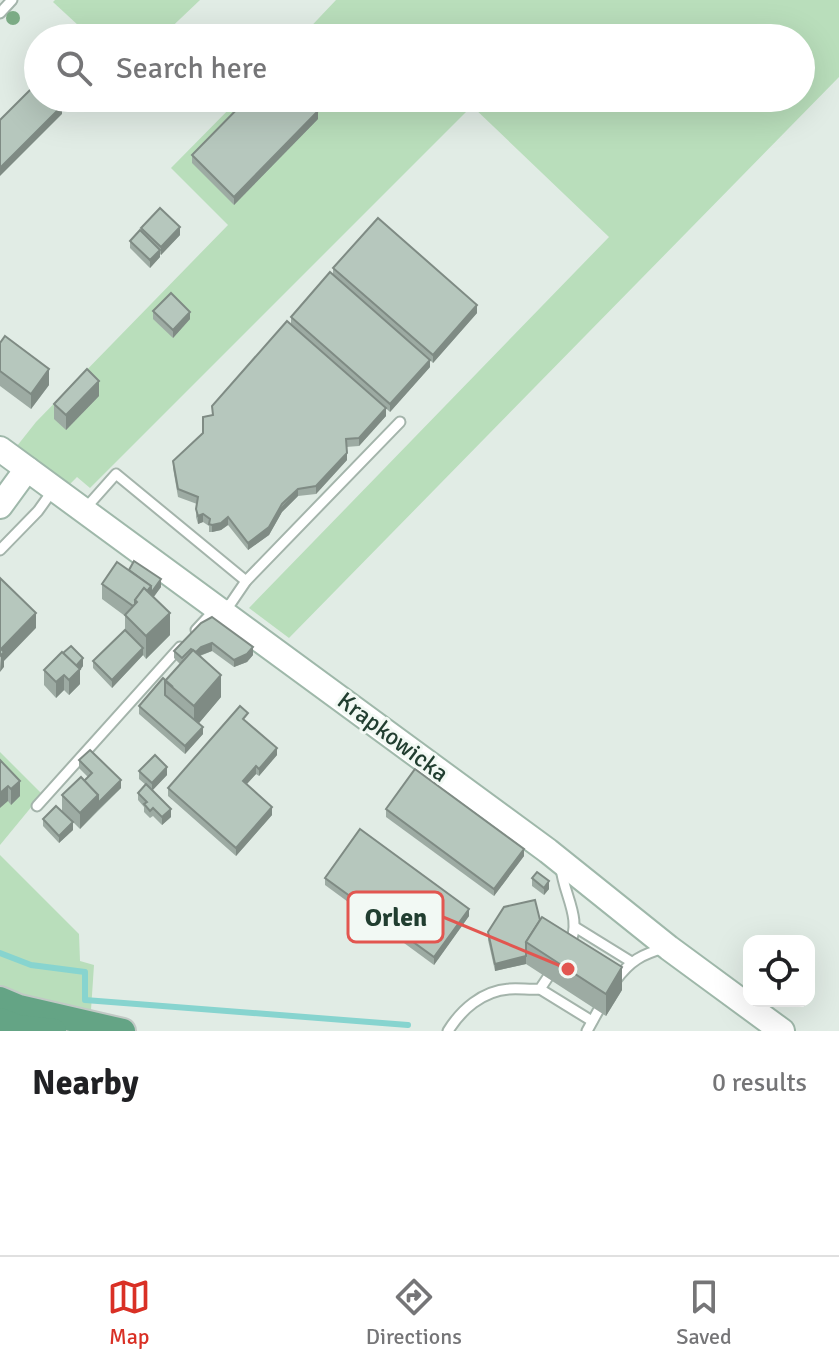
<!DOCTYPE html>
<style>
body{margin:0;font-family:Signika,sans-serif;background:#f2f2f2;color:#202124}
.controls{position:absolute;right:24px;bottom:24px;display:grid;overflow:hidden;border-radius:16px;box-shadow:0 8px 32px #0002}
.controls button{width:72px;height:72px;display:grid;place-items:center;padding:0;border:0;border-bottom:2px solid #e0e0e0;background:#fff;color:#202124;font:40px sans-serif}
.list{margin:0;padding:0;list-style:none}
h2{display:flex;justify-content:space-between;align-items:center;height:104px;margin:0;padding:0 32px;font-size:34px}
h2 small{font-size:26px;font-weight:400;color:#757577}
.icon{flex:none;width:44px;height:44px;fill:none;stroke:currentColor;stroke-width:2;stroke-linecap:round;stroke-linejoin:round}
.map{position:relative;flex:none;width:839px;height:1031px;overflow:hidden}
.search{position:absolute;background:#fff;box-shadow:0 8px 32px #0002;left:24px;right:24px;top:24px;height:88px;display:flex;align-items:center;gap:20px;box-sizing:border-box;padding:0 28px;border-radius:44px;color:#757577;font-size:30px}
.sheet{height:224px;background:#fff}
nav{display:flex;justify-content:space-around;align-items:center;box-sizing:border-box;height:112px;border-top:2px solid #e0e0e0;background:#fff;font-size:22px;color:#757577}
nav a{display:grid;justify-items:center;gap:4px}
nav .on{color:#d93025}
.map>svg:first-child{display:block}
.green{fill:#b9debb}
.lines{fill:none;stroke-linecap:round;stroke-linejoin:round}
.stream{stroke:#87d4cf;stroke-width:6}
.lane-casing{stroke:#a4b4ab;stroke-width:13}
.secondary-casing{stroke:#9fb8aa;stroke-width:28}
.primary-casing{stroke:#c1c9c5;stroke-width:28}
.lane{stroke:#fff;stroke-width:9}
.secondary{stroke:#fff;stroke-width:24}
.primary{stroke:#64a485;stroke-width:24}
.tree{fill:#7cab85}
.wall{fill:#9daba3}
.shaded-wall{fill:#7f8b84}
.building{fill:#b6c7bd;stroke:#7f8b84;stroke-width:2}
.labels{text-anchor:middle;stroke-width:6;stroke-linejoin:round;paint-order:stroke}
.street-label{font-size:24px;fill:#213e30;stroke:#f2f9f4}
.leader{fill:none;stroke:#e25650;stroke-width:3}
.callout-dot{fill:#e25650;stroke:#f2f9f4;stroke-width:3}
.callout{fill:#f2f9f4;stroke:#e25650;stroke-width:3}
.callout-label{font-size:26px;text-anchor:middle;font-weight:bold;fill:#213e30}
</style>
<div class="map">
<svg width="839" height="1031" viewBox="0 0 839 1031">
<rect width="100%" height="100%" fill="#e1ece5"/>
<g class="green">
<path d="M55 0H200L160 38H92L53 2Z"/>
<path d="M336 0H839V77L289 638 249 608 609 237 472 106 90 488 77 477 68 486 17 446 36 422 228 225 171 168 240 98H801V38H300Z"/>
<path d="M0 752 42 794 0 845Z"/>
<path d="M0 855 79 934 80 961 94 965 91 1010 44 1002 0 989Z"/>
</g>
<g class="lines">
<path class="stream" d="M0 953 31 965 85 972V1000L408 1025"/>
<g class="lane-casing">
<g id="lane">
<path d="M0 13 12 0"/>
<path d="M84 510 116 474 246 581"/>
<path d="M0 550 38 511 53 490"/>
<path d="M196 630 209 616 231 603 246 581 400 422"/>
<path d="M37 806 180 647"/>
<path d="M561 868C564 896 583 919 569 946"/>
<path d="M575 927 630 961"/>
<path d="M616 980C630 961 642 954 665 948"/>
<path d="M540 989 592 1021"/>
<path d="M448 1031C461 1010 482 991 509 989 519 988 530 990 540 989L548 977"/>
<path d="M587 1031 598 1011"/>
</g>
</g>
<g class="secondary-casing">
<g id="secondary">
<path d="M0 449 548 851 669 948 782 1031"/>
<path d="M0 506 27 469"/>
</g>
</g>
<g class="primary-casing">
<g id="primary">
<path d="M0 999 19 1007 123 1031"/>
<path d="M0 1020 18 1027 54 1031"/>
</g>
</g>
<use href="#lane" class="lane"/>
<use href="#secondary" class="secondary"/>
<use href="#primary" class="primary"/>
</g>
<circle class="tree" cx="13" cy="18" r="7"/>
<g class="wall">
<path d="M318 119 234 205 192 163V155Z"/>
<path d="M141 228 180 235 161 255 160 254V257L150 268 130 248V241L141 231Z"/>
<path d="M333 268 477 313 433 363 430 360V367L390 412 291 324V317L333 274Z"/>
<path d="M153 311 190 319 173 338 153 319Z"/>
<path d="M0 343 49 385 31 409 0 386Z"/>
<path d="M99 396 66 430 54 419V404Z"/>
<path d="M212 406 386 416 359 446 346 447 347 460 316 494 298 496 282 512 269 535 248 550 228 525 221 530 212 532H209V526L203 522 198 524 196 517 197 504 178 497 173 468V461L203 433 212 415Z"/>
<path d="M129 570 161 587 153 597 170 635 146 659 143 655 112 688 93 668V661L125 630V616L102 599V584Z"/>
<path d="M201 623 253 655 247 662 234 667 212 651 200 656 221 697 199 723 203 734 185 754 139 714V706L165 681 180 664 174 658V651Z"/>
<path d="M83 666 80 670V684L69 695 64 690 56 698 44 685V670Z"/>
<path d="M248 721 247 722 277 755 259 776 256 774 247 784 272 815 236 856 168 796V788Z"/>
<path d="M0 760 20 796 11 805 8 801Z"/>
<path d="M79 760 121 788 80 829 62 811V795L88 777 79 768Z"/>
<path d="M139 771 167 775 152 790 171 817 162 825 153 816 150 818 144 812V807L138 800V793L146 785 139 779Z"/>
<path d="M386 809 524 856 494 896 386 817Z"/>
<path d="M43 819 73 830 59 843 43 826Z"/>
<path d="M325 878 469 916 434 965 325 885Z"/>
<path d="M532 878 549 889 544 895 532 886Z"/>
<path d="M540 920 622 990 606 1016 526 964 495 971 488 940V932Z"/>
</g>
<g class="shaded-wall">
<path d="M62 106V114L0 176V168Z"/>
<path d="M318 111V119L234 205V197Z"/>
<path d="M180 227V235L161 255V247Z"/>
<path d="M160 250V257L150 268V260Z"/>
<path d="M477 305V313L433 363V355Z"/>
<path d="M190 312V319L173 338V330Z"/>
<path d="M430 360V367L390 412V404Z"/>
<path d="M49 369V385L31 409V394Z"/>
<path d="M99 381V396L66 430V415Z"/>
<path d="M386 408V416L359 446V438Z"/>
<path d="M347 453V460L316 494V486Z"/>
<path d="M298 489V496L282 512 269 535 248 550V543Z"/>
<path d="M203 514V522L198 524V516Z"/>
<path d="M228 517V525L221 530 212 532V525Z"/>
<path d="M161 579V587L148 605 137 604 151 586Z"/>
<path d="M36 613V628L4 661V667L0 672 1 649Z"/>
<path d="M170 613V635L146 659V636Z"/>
<path d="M212 643V651L201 655 195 661V653L201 647Z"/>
<path d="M253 647V655L247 662 234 667V660Z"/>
<path d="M143 648V655L112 688V680Z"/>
<path d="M83 658V666L80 670V684L69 695V680L76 666Z"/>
<path d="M64 675V690L56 698V682Z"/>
<path d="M221 675V697L194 729V706Z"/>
<path d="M203 727V734L185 754V746Z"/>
<path d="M277 748V755L259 776V769Z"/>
<path d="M256 766V774L243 788V781Z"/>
<path d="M167 767V775L152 791V783Z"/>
<path d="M121 780V788L98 810V803Z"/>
<path d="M20 781V796L11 805V789Z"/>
<path d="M8 786V801L0 808V793Z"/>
<path d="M98 795V810L80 829V813Z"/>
<path d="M272 807V815L236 856V848Z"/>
<path d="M171 809V817L162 825V817Z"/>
<path d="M73 822V830L59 843V836Z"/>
<path d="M524 849V856L494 896V889Z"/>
<path d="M549 881V889L544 895V888Z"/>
<path d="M469 909V916L434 965V957Z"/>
<path d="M526 956V964L495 971V964Z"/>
<path d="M622 967V990L606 1016V994Z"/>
</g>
<g class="building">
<path d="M37 83 38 98H53L62 106 0 168V120Z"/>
<path d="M248 98H304L318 111 234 197 192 155Z"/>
<path d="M160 208 180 227 161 247 141 228Z"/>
<path d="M378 218 477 305 433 355 333 268Z"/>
<path d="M140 230 160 250 150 260 130 241Z"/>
<path d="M330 272 430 360 390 404 291 317Z"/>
<path d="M171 293 190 312 173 330 153 311Z"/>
<path d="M287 321 386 408 359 438 346 439 347 453 316 486 298 489 282 504 269 527 248 543 228 517 221 523 212 525 209 524 210 519 203 514 198 516 196 509 198 497 178 489 173 461 203 433V417L213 415 212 406Z"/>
<path d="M5 336 49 369 31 394 0 371V343Z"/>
<path d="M87 369 99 381 66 415 54 404Z"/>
<path d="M134 561 161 579 151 593V586L129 570Z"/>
<path d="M117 562 151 586 147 591 144 588 135 600V605L133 606 102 584Z"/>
<path d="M0 578 36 613 1 649 4 652 0 656Z"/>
<path d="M144 588 170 613 146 636 125 615 137 602 135 600Z"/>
<path d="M212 617 253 647 247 654 234 660 212 643 201 647 196 652 191 649 182 658 174 651 201 623Z"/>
<path d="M125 630 143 648 112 680 93 661Z"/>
<path d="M71 646 83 658 76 666 63 653Z"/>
<path d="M193 650 221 675 194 706 165 681Z"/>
<path d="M62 652 80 669 69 680 64 675 56 682 44 670Z"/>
<path d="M163 678 173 687 165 681V695L203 727 185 746 139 706Z"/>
<path d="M240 706 248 713 243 719 277 748 259 769 256 766 243 781 272 807 236 848 168 788Z"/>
<path d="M90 750 121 780 98 803V795L84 781 92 773 79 760Z"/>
<path d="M155 755 167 767 152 783 139 771Z"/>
<path d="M0 760 20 781 11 789 8 786 0 793Z"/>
<path d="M415 769 524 849 494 889 386 809Z"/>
<path d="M81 777 98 795 80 813 62 795Z"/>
<path d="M146 784 171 809 162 817 153 808 150 811 144 804 147 802 138 793Z"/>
<path d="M56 806 73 822 59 836 43 819Z"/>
<path d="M360 829 469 909 434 957 325 878Z"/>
<path d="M537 872 549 881 544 888 532 878Z"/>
<path d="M535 900 540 920 526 942V956L495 964 488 932 504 907Z"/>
<path d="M542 917 622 967 606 994 526 942Z"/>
</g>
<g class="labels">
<g class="street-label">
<text transform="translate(393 737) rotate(37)" y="8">Krapkowicka</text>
</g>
</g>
<path class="leader" d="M568 969L443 917"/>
<circle class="callout-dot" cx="568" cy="969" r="8"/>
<rect class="callout" x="348" y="892" width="95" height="50" rx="8"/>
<g class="callout-label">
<text x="396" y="926">Orlen</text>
</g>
</svg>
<div class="controls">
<button><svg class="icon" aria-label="locate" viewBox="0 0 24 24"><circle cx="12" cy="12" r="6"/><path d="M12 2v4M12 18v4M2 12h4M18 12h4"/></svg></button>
</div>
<div class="search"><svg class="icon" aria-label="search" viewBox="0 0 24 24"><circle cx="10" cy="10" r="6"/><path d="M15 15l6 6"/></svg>Search here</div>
</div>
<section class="sheet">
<h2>Nearby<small>0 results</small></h2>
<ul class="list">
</ul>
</section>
<nav>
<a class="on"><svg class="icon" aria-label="map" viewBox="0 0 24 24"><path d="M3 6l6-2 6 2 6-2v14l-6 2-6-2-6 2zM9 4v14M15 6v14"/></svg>Map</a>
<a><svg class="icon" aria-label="directions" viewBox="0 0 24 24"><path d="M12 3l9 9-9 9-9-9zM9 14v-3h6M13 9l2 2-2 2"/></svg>Directions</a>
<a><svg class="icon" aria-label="saved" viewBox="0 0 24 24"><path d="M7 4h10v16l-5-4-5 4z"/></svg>Saved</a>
</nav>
